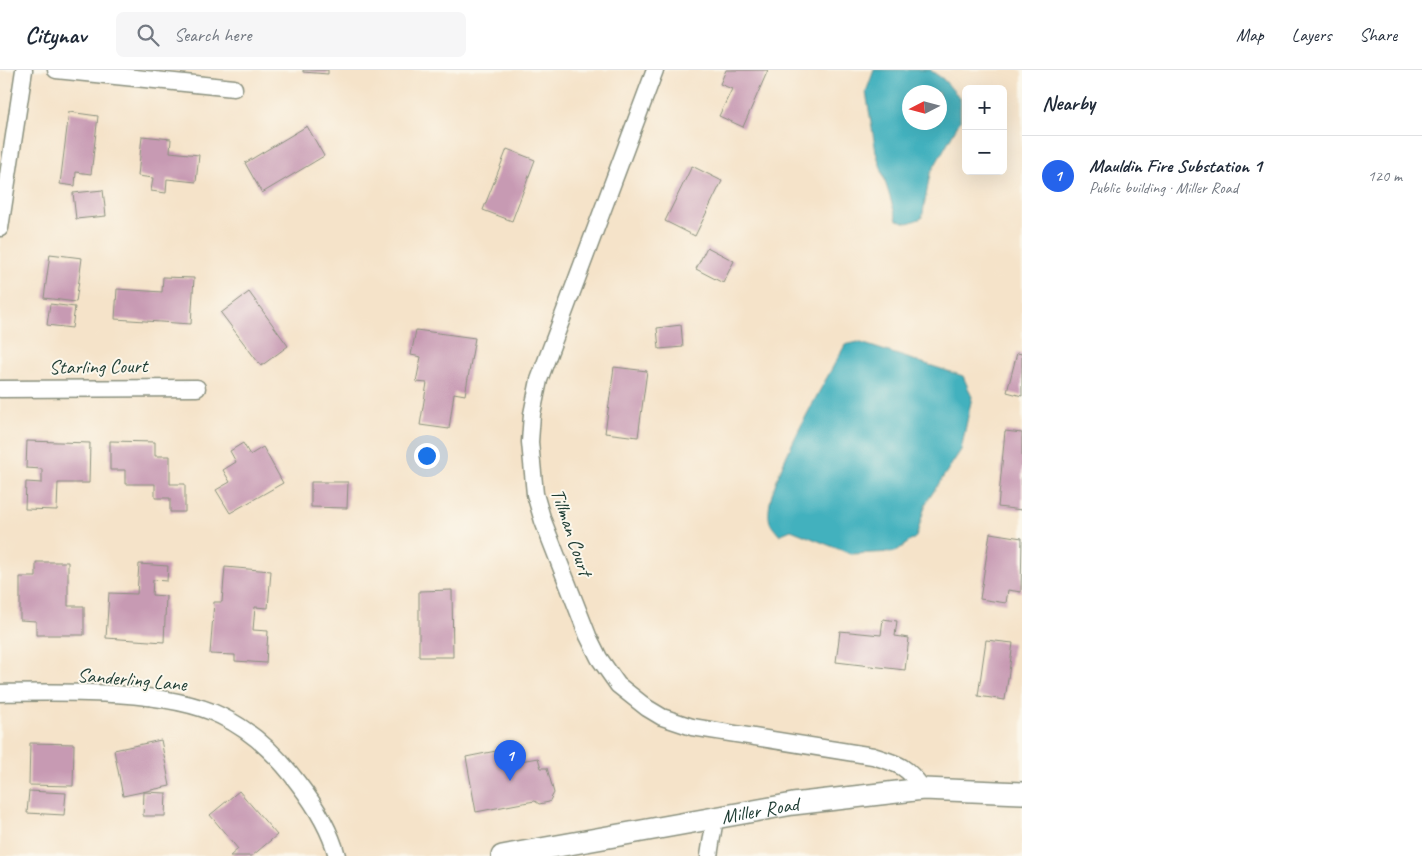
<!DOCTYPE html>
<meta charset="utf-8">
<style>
body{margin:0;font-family:Caveat,sans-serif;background:#f6f6f7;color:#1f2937}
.controls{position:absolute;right:15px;top:15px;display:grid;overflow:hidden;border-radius:8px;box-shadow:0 5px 20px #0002}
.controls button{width:45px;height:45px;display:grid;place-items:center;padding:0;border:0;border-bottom:1px solid #e0e1e3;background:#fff;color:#1f2937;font:25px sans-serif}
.compass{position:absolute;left:902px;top:15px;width:45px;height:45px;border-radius:50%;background:#fff;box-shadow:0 5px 20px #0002;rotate:264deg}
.you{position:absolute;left:426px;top:385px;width:18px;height:18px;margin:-12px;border:4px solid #fff;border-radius:50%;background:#1a73e8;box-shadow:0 0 0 8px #1a73e833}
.badge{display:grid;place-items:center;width:32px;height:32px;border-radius:50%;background:#2563eb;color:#fff;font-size:16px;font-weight:700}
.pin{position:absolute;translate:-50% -41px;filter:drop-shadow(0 1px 2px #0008)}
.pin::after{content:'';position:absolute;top:26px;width:18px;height:15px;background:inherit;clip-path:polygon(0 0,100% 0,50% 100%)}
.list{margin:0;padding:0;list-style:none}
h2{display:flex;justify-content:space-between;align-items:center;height:65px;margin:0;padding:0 20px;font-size:21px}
h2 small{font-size:16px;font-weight:400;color:#747a83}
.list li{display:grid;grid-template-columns:32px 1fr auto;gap:15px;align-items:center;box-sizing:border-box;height:80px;padding:0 20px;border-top:1px solid #e0e1e3}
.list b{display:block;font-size:19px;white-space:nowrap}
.list p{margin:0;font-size:16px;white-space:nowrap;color:#747a83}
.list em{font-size:16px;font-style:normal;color:#747a83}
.icon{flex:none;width:28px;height:28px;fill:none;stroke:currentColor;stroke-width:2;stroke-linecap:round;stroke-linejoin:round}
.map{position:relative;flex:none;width:1022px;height:786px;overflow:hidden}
header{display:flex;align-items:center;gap:30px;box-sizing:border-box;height:70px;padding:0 25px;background:#fff;border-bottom:1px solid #e0e1e3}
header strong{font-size:24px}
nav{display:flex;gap:28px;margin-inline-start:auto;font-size:18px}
.search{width:350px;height:45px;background:#f6f6f7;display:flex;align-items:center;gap:12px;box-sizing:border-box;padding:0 18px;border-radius:8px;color:#747a83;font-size:19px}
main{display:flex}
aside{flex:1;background:#fff}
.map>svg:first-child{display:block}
.water{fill:#42b1be;stroke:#307779;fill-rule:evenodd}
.building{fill:#c79ab3}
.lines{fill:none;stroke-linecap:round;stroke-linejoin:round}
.minor-casing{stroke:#8a907e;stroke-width:19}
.tertiary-casing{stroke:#8a907e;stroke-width:24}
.minor{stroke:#fff;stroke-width:16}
.tertiary{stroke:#fff;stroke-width:21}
.labels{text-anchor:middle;stroke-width:4;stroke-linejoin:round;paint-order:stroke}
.street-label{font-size:20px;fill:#1f3d34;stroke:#fbf7ec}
</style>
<header>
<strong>Citynav</strong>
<div class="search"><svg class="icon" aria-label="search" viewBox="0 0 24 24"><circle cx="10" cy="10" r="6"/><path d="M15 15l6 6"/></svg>Search here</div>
<nav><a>Map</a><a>Layers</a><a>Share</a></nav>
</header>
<main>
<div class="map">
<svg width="1022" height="786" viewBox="0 0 1022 786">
<rect width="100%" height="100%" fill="#fbf7ec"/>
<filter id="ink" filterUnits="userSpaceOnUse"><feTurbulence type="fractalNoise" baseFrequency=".02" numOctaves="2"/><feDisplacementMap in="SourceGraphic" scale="10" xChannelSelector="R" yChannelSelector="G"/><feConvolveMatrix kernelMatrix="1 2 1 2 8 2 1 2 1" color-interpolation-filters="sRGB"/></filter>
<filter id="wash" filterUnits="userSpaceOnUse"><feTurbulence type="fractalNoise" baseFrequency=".0096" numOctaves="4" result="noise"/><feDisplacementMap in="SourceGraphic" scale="20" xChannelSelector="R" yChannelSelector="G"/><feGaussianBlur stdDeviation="1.12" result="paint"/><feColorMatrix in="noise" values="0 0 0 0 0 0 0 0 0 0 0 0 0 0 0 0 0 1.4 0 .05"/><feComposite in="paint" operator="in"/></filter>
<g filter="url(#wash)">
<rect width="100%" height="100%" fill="#f5e3c9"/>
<g class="water">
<path d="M874 0H930L943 9 960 28V51L930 104 922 148 908 153 897 150 876 82 866 22ZM909 22H939V52H909Z"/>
<path d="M858 272 963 306 972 327 961 380 926 433 916 467 895 482 851 484 791 460 779 465C776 461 771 456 770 452 759 421 828 307 845 275Z"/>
</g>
<g id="blocks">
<g class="building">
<path d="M303 0H328V4L303 2Z"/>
<path d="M726 0H768L743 57 719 46 732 19 720 14Z"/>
<path d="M69 42 98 46 91 104 76 102 75 116 60 114Z"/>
<path d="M307 56 324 86 262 123 245 93Z"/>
<path d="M142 66 171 69 170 82 199 85 196 112 167 109 166 123 151 121 153 108 138 106Z"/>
<path d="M507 79 535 90 512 151 483 140Z"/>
<path d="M692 96 722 111 695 166 665 151Z"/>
<path d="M103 120 106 146 76 149 73 123Z"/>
<path d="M707 177 734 191 723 213 696 199Z"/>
<path d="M50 184 82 188 76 232 44 228Z"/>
<path d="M163 207 194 208 191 254 115 249 117 219 162 222Z"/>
<path d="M249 222 288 276 261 296 221 243Z"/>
<path d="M50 234 75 237 72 258 47 255Z"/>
<path d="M681 255 683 277 659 279 657 258Z"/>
<path d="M416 260 475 268 465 325 454 323 449 359 420 355 427 313 416 312 421 287 411 285Z"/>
<path d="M1017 283 1022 284V326L1007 322Z"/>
<path d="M614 297 647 301 638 367 605 363Z"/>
<path d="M1005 361 1022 363V440L998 437Z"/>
<path d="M27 371 90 373 89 413H58L57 440 25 439 26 412 42 413V399L26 398Z"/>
<path d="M110 371 155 372V386H170V414H185V442H170V428H155V414H125V400H110Z"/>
<path d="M243 373 250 385 263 377 283 413 230 443 216 420 230 412 223 400 236 392 230 381Z"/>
<path d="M311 412H348L347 438 311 437Z"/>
<path d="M990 463 1022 468 1021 522 1008 520 1006 533 980 529Z"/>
<path d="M36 492H68V536H84V565H36V551L20 550V507H36Z"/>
<path d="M139 494 168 496 167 511 153 510 152 525 166 526 164 572 106 568 109 523 137 524Z"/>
<path d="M225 497 271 501 268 538 255 537 253 560 268 561 266 593 235 591V585L210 584 214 532H222Z"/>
<path d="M452 520 453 587H419V521Z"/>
<path d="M883 549 897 551 895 566 909 568 905 600 836 592 840 561 881 565Z"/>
<path d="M986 570 1013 573 1005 630 978 626Z"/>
<path d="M161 670 170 716 123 726 114 680Z"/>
<path d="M30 673 74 674 73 716 29 715Z"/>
<path d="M506 679 508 693 538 688 541 698H547L554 723 549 732 539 734 535 731 517 734 476 742 466 687Z"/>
<path d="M29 721 66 723 64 745 27 743Z"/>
<path d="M239 721 277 765 252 786H230L238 779 210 745Z"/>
<path d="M144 722 166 723 165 746H143Z"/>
</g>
</g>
</g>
<g filter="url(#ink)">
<use href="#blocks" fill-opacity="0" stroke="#8a907e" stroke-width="1"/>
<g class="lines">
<g class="minor-casing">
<g id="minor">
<path d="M56 0 234 18"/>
<path d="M655 0 539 310 532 344 530 372 535 424 543 451 588 566 599 588 618 615 647 638 662 647 692 657 873 686C899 694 907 696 923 719"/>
<path d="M0 158 24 0"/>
<path d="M0 319 197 318"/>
<path d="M0 623C62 622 166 619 221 646 252 661 278 686 298 713 315 735 330 759 337 786"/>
<path d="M709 786 715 748"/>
</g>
</g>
<g class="tertiary-casing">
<g id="tertiary">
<path id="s1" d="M502 786 793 734 923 719 1022 723"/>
</g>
</g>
<use href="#minor" class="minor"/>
<use href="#tertiary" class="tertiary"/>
</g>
</g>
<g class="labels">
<g class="street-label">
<text transform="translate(98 296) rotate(-1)" y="7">Starling Court</text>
<text transform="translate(572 462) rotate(71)" y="7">Tillman Court</text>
<text transform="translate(132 609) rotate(5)" y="7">Sanderling Lane</text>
<text dy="7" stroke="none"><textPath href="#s1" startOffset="262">Miller Road</textPath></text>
</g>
</g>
</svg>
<div class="controls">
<button>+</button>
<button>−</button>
</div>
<svg class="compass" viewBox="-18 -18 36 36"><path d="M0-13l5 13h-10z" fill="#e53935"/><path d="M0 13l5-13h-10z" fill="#747a83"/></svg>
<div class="you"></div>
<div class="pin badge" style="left:510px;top:711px">1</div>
</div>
<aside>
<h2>Nearby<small></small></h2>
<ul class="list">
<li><span class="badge">1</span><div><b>Mauldin Fire Substation 1</b><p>Public building · Miller Road</p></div><em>120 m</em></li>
</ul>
</aside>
</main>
